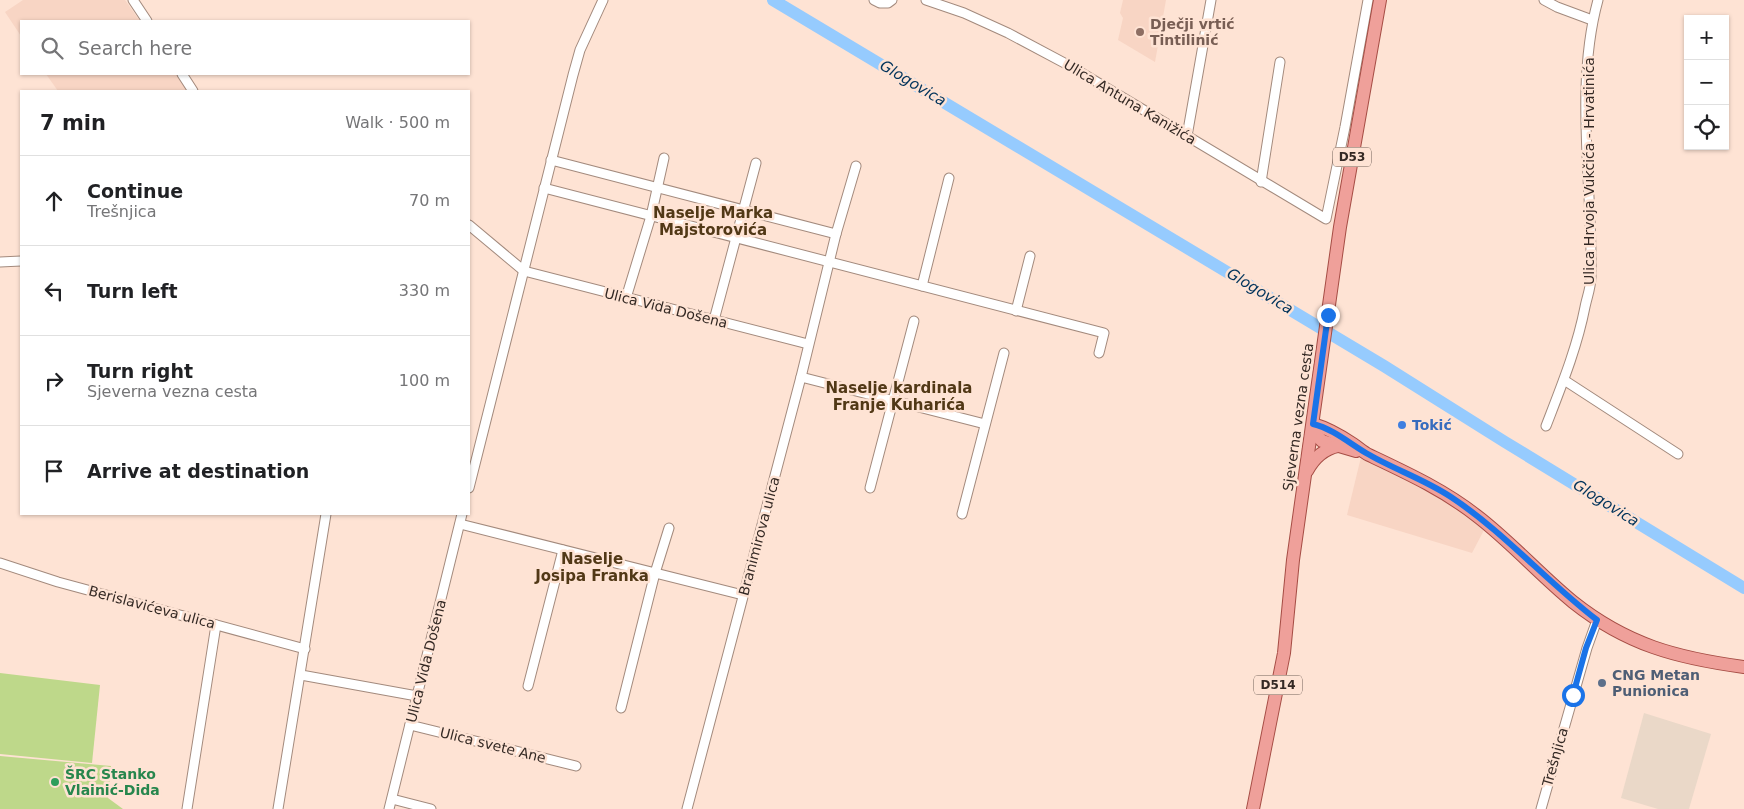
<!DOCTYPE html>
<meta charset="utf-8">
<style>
body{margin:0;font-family:"DejaVu Sans",sans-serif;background:#f6f6f6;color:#202124}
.controls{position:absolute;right:15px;top:15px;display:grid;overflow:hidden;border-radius:0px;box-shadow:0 1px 4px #0004}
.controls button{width:45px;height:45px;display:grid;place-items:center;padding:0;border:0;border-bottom:1px solid #e0e0e0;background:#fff;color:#202124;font:25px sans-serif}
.stop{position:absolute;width:15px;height:15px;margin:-11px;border:4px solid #1a73e8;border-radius:50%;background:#fff}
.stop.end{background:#1a73e8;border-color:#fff;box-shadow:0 1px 5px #0008}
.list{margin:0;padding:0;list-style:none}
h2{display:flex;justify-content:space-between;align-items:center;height:65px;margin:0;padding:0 20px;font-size:21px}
h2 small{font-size:16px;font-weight:400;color:#757577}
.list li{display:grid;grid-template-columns:32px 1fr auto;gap:15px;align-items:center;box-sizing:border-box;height:90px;padding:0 20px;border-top:1px solid #e0e0e0}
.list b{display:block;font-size:19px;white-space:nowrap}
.list p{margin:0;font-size:16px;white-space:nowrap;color:#757577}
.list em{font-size:16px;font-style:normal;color:#757577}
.icon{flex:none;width:28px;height:28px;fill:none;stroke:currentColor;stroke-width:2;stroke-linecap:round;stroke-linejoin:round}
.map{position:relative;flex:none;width:1744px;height:809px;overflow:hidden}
.search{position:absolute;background:#fff;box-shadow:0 1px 4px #0004;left:20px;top:20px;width:450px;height:55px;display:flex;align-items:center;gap:12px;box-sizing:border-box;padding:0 18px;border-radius:0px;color:#757577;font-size:19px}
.panel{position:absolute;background:#fff;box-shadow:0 1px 4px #0004;left:20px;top:90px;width:450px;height:425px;border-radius:0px}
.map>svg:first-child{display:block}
.built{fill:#f8d5c4}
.industrial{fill:#ead8c8}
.green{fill:#bed88a}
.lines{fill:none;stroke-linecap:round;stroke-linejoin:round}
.river{stroke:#96cbfe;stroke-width:12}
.street-casing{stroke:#a38a7d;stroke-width:11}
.primary-casing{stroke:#a64d45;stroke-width:14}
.street{stroke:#fff;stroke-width:9}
.primary{stroke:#efa09a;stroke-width:12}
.route{stroke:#1a73e8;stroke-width:6}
.education-dot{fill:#8d6e63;stroke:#fee3d4;stroke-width:2}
.shop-dot{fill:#3f7fe0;stroke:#fee3d4;stroke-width:2}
.service-dot{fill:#5c6f8a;stroke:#fee3d4;stroke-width:2}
.leisure-dot{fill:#2e9e5b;stroke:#fee3d4;stroke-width:2}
.labels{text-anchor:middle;stroke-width:5;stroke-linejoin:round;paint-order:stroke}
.shield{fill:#fee3d4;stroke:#716159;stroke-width:1}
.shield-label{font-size:12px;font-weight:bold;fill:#342924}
.education-label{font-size:14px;font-weight:bold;fill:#785e54;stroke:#fee3d4;text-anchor:start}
.street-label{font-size:14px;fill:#342924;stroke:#fee3d4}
.shop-label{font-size:14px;font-weight:bold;fill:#366cbe;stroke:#fee3d4;text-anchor:start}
.service-label{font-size:14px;font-weight:bold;fill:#4e5e75;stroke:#fee3d4;text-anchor:start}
.leisure-label{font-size:14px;font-weight:bold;fill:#27864d;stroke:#fee3d4;text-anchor:start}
.water-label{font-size:15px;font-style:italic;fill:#00335b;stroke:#fee3d4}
.neighbourhood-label{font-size:15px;font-weight:bold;fill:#513816;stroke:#fee3d4}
</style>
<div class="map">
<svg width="1744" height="809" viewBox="0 0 1744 809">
<rect width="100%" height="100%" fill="#fee3d4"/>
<g class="built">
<path d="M23 0H125L140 21H21V36L5 12Z"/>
<path d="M1123 0H1166L1155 62 1118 40 1123 18 1120 13Z"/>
<path d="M46 74H177L188 91H58Z"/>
<path d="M1361 457 1439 495 1484 530 1472 553 1347 515Z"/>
</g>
<path class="industrial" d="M1644 713 1711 734 1689 809H1658L1621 798Z"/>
<g class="green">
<path d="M0 673 100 685 92 763 0 754Z"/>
<path d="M0 756 111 766 108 798 123 809H0Z"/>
</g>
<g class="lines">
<path class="river" d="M773 0 1384 366 1505 442 1744 588"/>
<g class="street-casing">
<g id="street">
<path d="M133 0 147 21"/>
<path d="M874 0 880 3H888L892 0"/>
<path d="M926 0 964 13 1008 33 1070 66 1326 219 1345 127 1368 0"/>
<path d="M1544 0 1557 7 1592 20"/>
<path d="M182 74 193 91"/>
<path d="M1187 136 1211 0"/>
<path d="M551 160 836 234"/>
<path d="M1261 182 1280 62"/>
<path d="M544 188 1104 333 1099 353"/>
<path d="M469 225 524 271 808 344"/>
<path d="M0 262 21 261"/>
<path d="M922 286 949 178"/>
<path d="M626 298 651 216 664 158"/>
<path d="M1016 311 1030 256"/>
<path d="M714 320 756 163"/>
<path d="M801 377 985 424"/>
<path d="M1564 380 1678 454"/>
<path d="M1546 426C1561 387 1577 348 1585 307 1587 297 1591 287 1591 277 1593 187 1574 87 1598 0"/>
<path d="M469 488 573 75 580 50 603 0"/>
<path d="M870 488 914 321"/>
<path d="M962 514 1004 353"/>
<path d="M460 524 743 595"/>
<path d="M0 563 58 582 305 649"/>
<path d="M301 675 417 696"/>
<path d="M528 686 563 550"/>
<path d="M621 708 655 573 669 528"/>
<path d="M410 725 576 766"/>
<path d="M392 799 431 809"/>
<path d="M187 809 216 625"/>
<path d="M278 809 326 514"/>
<path d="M389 809 462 514"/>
<path d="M687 809 801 377 836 234 856 166"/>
<path d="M1541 809 1587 648 1597 620"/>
</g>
</g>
<g class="primary-casing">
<g id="primary">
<path d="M1313 424C1327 428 1341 436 1353 444 1359 448 1363 452 1369 455 1407 473 1444 490 1477 516 1511 542 1540 575 1573 602 1627 645 1677 658 1744 667"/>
<path d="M1312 431 1322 441 1356 451"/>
<path d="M1307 471C1314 458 1324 449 1338 446"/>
<path d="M1253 809 1284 653 1293 560 1340 227 1380 0"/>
</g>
</g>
<use href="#street" class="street"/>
<use href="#primary" class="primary"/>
</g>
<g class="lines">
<path class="route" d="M1328 315 1313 424C1333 429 1349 443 1366 453 1393 469 1424 479 1451 497 1504 532 1546 581 1597 620L1586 648 1573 695"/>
</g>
<circle class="education-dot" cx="1140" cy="32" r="5"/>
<circle class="shop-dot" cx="1402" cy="425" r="5"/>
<circle class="service-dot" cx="1602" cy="683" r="5"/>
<circle class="leisure-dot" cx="55" cy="782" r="5"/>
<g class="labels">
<g class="shield">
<rect x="1333" y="147.5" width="38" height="19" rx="4"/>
<rect x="1254" y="675.5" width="48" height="19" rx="4"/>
</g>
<g class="shield-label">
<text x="1352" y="161">D53</text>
<text x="1278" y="689">D514</text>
</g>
<g class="education-label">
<text x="1150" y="29">Dječji vrtić<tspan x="1150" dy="16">Tintilinić</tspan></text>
</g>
<g class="street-label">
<text transform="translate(1130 102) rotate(31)" y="5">Ulica Antuna Kanižića</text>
<text transform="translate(1589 171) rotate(-90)" y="5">Ulica Hrvoja Vukčića - Hrvatinića</text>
<text transform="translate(666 308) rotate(14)" y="5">Ulica Vida Došena</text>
<text transform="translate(1298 417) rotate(-82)" y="5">Sjeverna vezna cesta</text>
<text transform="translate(759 536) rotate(-75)" y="5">Branimirova ulica</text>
<text transform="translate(152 607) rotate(15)" y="5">Berislavićeva ulica</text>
<text transform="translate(426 661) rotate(-76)" y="5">Ulica Vida Došena</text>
<text transform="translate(493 745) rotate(14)" y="5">Ulica svete Ane</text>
<text transform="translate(1555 757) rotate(-74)" y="5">Trešnjica</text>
</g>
<g class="shop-label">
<text x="1412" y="430">Tokić</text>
</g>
<g class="service-label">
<text x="1612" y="680">CNG Metan<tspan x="1612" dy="16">Punionica</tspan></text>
</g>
<g class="leisure-label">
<text x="65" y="779">ŠRC Stanko<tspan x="65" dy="16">Vlainić-Dida</tspan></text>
</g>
<g class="water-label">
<text transform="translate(913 83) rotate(31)" y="5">Glogovica</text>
<text transform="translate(1260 291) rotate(31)" y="5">Glogovica</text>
<text transform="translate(1606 503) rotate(32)" y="5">Glogovica</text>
</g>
<g class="neighbourhood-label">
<text x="713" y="218">Naselje Marka<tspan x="713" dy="17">Majstorovića</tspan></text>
<text x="899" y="393">Naselje kardinala<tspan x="899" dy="17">Franje Kuharića</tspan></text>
<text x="592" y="564">Naselje<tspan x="592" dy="17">Josipa Franka</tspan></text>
</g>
</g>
</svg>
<div class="controls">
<button>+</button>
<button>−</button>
<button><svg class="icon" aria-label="locate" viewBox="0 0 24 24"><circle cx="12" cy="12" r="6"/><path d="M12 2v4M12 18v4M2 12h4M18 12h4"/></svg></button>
</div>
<div class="stop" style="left:1573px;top:695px"></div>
<div class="stop end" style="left:1328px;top:315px"></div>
<div class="search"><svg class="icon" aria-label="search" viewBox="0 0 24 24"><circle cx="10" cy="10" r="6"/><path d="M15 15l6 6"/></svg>Search here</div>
<section class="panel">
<h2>7 min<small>Walk · 500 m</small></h2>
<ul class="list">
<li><svg class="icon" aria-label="ahead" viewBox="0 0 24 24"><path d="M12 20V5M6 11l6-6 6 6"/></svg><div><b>Continue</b><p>Trešnjica</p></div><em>70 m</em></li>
<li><svg class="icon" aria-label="left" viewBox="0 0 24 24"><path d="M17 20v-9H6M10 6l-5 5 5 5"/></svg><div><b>Turn left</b></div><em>330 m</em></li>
<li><svg class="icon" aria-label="right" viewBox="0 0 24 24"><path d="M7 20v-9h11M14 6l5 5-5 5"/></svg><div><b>Turn right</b><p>Sjeverna vezna cesta</p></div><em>100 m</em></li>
<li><svg class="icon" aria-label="arrive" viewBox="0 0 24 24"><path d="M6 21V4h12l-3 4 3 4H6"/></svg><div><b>Arrive at destination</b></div></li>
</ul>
</section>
</div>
